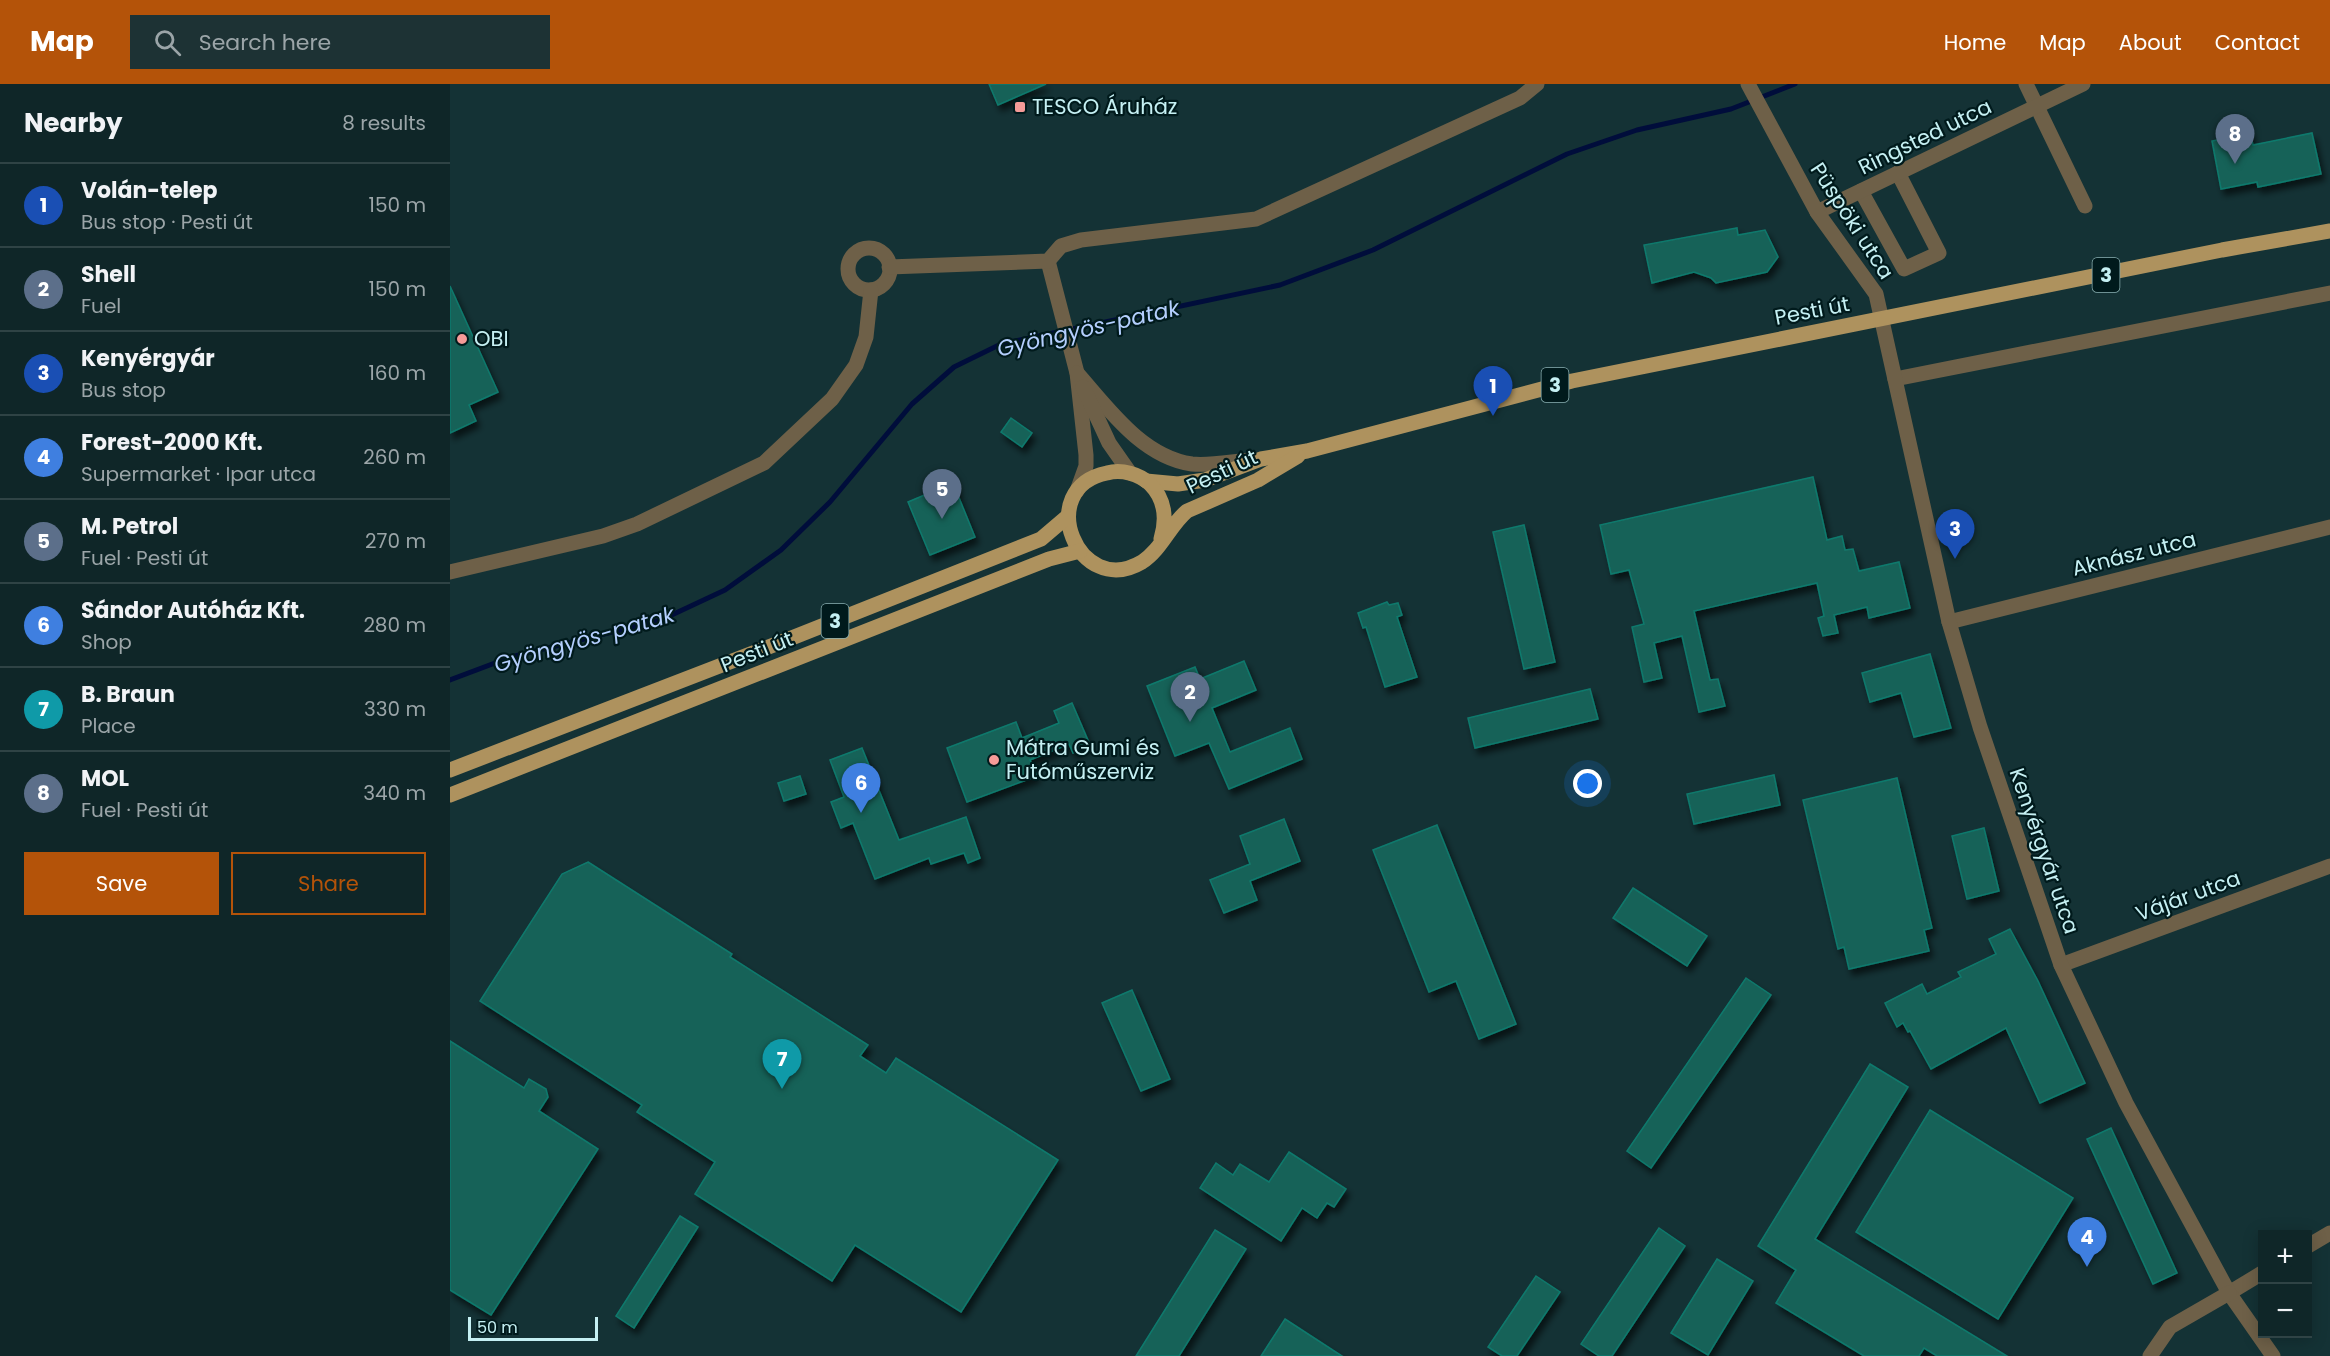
<!DOCTYPE html>
<meta charset="utf-8">
<style>
body{margin:0;font-family:Poppins,sans-serif;background:#1d3234;color:#f1f3f6}
.controls{position:absolute;right:18px;bottom:18px;display:grid;overflow:hidden;border-radius:0px;box-shadow:0 3px 15px #0003}
.controls button{width:54px;height:54px;display:grid;place-items:center;padding:0;border:0;border-bottom:2px solid #2f4345;background:#0f2628;color:#f1f3f6;font:30px sans-serif}
.scale{position:absolute;left:18px;bottom:15px;width:130px;box-sizing:border-box;padding-left:6px;border:3px solid #c5f0f3;border-top:0;font-size:16px;line-height:21px;white-space:nowrap;color:#c5f0f3;-webkit-text-stroke:4px #001a1c;paint-order:stroke}
.you{position:absolute;left:1138px;top:700px;width:21px;height:21px;margin:-15px;border:4px solid #fff;border-radius:50%;background:#1a73e8;box-shadow:0 0 0 9px #1a73e833}
.badge{display:grid;place-items:center;width:39px;height:39px;border-radius:50%;background:#b45309;color:#fff;font-size:20px;font-weight:700}
.pin{position:absolute;translate:-50% -50px;filter:drop-shadow(0 2px 3px #0008)}
.pin::after{content:'';position:absolute;top:32px;width:21px;height:18px;background:inherit;clip-path:polygon(0 0,100% 0,50% 100%)}
.list{margin:0;padding:0;list-style:none}
h2{display:flex;justify-content:space-between;align-items:center;height:78px;margin:0;padding:0 24px;font-size:26px}
h2 small{font-size:20px;font-weight:400;color:#9ba5a8}
.list li{display:grid;grid-template-columns:39px 1fr auto;gap:18px;align-items:center;box-sizing:border-box;height:84px;padding:0 24px;border-top:2px solid #2f4345}
.list b{display:block;font-size:22px;white-space:nowrap}
.list p{margin:0;font-size:20px;white-space:nowrap;color:#9ba5a8}
.list em{font-size:20px;font-style:normal;color:#9ba5a8}
.actions{display:flex;gap:12px;padding:18px 24px}
.actions a{flex:1;padding:14px 0;border:2px solid #b45309;border-radius:0px;text-align:center;font-size:21px;color:#b45309}
.actions .main{background:#b45309;color:#fff}
.icon{flex:none;width:33px;height:33px;fill:none;stroke:currentColor;stroke-width:2;stroke-linecap:round;stroke-linejoin:round}
.map{position:relative;flex:none;width:1880px;height:1272px;overflow:hidden}
header{display:flex;align-items:center;gap:36px;box-sizing:border-box;height:84px;padding:0 30px;background:#b45309;color:#fff}
header strong{font-size:28px}
nav{display:flex;gap:33px;margin-inline-start:auto;font-size:21px}
.search{width:420px;height:54px;background:#1d3234;display:flex;align-items:center;gap:15px;box-sizing:border-box;padding:0 21px;border-radius:0px;color:#9ba5a8;font-size:22px}
main{display:flex}
aside{flex:1;background:#0f2628}
.map>svg:first-child{display:block}
.lines{fill:none;stroke-linecap:round;stroke-linejoin:round}
.stream{stroke:#000d3b;stroke-width:5}
.building{fill:#166258;stroke:#107a6d;stroke-width:1.5;filter:url(#shadow)}
.minor{stroke:#6e6048;stroke-width:15}
.tertiary{stroke:#6e6048;stroke-width:15}
.primary{stroke:#ae925e;stroke-width:15}
.poi-dot{fill:#f59b98;stroke:#001a1c;stroke-width:2}
.labels{text-anchor:middle;stroke-width:4.5;stroke-linejoin:round;paint-order:stroke}
.shield{fill:#001a1c;stroke:#8ab0b2;stroke-width:1.5}
.shield-label{font-size:20px;font-weight:bold;fill:#c5f0f3}
.poi-label{font-size:21px;fill:#c5f0f3;stroke:#001a1c;text-anchor:start}
.street-label{font-size:21px;fill:#c5f0f3;stroke:#001a1c}
.water-label{font-size:22px;font-style:italic;fill:#b4cffe;stroke:#001a1c}
</style>
<header>
<strong>Map</strong>
<div class="search"><svg class="icon" aria-label="search" viewBox="0 0 24 24"><circle cx="10" cy="10" r="6"/><path d="M15 15l6 6"/></svg>Search here</div>
<nav><a>Home</a><a>Map</a><a>About</a><a>Contact</a></nav>
</header>
<main>
<aside>
<h2>Nearby<small>8 results</small></h2>
<ul class="list">
<li><span class="badge" style="background:#1a4fb4">1</span><div><b>Volán-telep</b><p>Bus stop · Pesti út</p></div><em>150 m</em></li>
<li><span class="badge" style="background:#5c6f8a">2</span><div><b>Shell</b><p>Fuel</p></div><em>150 m</em></li>
<li><span class="badge" style="background:#1a4fb4">3</span><div><b>Kenyérgyár</b><p>Bus stop</p></div><em>160 m</em></li>
<li><span class="badge" style="background:#3f7fe0">4</span><div><b>Forest-2000 Kft.</b><p>Supermarket · Ipar utca</p></div><em>260 m</em></li>
<li><span class="badge" style="background:#5c6f8a">5</span><div><b>M. Petrol</b><p>Fuel · Pesti út</p></div><em>270 m</em></li>
<li><span class="badge" style="background:#3f7fe0">6</span><div><b>Sándor Autóház Kft.</b><p>Shop</p></div><em>280 m</em></li>
<li><span class="badge" style="background:#0f9aa8">7</span><div><b>B. Braun</b><p>Place</p></div><em>330 m</em></li>
<li><span class="badge" style="background:#5c6f8a">8</span><div><b>MOL</b><p>Fuel · Pesti út</p></div><em>340 m</em></li>
</ul>
<div class="actions"><a class="main">Save</a><a>Share</a></div>
</aside>
<div class="map">
<svg width="1880" height="1272" viewBox="0 0 1880 1272">
<defs>
<filter id="shadow"><feDropShadow dx="3.5" dy="6" stdDeviation="3" flood-color="#0009"/></filter>
</defs>
<rect width="100%" height="100%" fill="#143235"/>
<g class="lines">
<path class="stream" d="M0 596 61 573 211 536 275 506 331 466 380 418 462 320 504 283 551 260 830 201 923 166 1117 70 1187 46 1281 25 1345 0"/>
</g>
<g class="building">
<path d="M539 0H596L548 21Z"/>
<path d="M1800 49 1803 61 1862 49 1871 90 1808 103 1807 98 1771 105 1762 57Z"/>
<path d="M1287 144 1288 151 1315 146 1328 173 1317 188 1266 199 1261 194 1244 188 1202 199 1194 161Z"/>
<path d="M0 202 48 308 19 321 26 337 0 349Z"/>
<path d="M561 334 582 349 572 363 551 348Z"/>
<path d="M1363 393 1377 456 1392 452 1395 466 1403 465 1409 487 1449 478 1460 524 1419 534 1417 523 1384 531 1388 549 1373 552 1368 534 1374 532 1367 499 1244 527 1260 596 1268 595 1275 622 1249 628 1232 552 1204 559 1212 594 1194 598 1182 543 1194 540 1179 486 1161 490 1150 441Z"/>
<path d="M503 399 525 453 480 471 458 418Z"/>
<path d="M1074 441 1105 578 1074 585 1043 448Z"/>
<path d="M937 518 939 521 948 519 952 531 947 533 967 593 935 603 916 543 913 544 908 529Z"/>
<path d="M1480 570 1501 644 1464 653 1451 609 1420 618 1412 589Z"/>
<path d="M794 577 806 606 762 624 780 668 840 644 852 675 779 705 759 659 725 672 697 602 745 583 750 595Z"/>
<path d="M1140 605 1148 635 1025 664 1018 634Z"/>
<path d="M622 619 640 661 623 669 619 660 580 676 587 692 517 718 497 664 566 638 572 654 609 639 604 627Z"/>
<path d="M412 664 449 756 516 733 530 774 518 779 514 769 481 780 479 774 425 795 403 739 391 744 381 718 394 713 380 676Z"/>
<path d="M1324 691 1330 721 1244 740 1237 710Z"/>
<path d="M350 692 356 710 334 717 328 699Z"/>
<path d="M1447 694 1482 844 1474 846 1479 867 1399 885 1394 863 1388 865 1353 716Z"/>
<path d="M834 735 850 777 800 797 807 816 774 829 760 796 800 780 790 752Z"/>
<path d="M987 741 1066 940 1029 955 1006 897 979 908 923 766Z"/>
<path d="M1534 744 1549 807 1517 815 1502 752Z"/>
<path d="M138 778 282 870 280 873 418 961 410 972 436 989 446 974 608 1076 511 1228 405 1161 382 1197 245 1110 265 1078 187 1028 192 1021 30 917 112 790Z"/>
<path d="M1183 804 1257 852 1237 882 1163 834Z"/>
<path d="M1560 845 1588 897 1635 999 1590 1019 1556 944 1481 985 1460 947 1458 948 1453 939 1447 943 1435 919 1472 900 1477 910 1511 893 1508 888 1546 870 1539 855Z"/>
<path d="M1296 894 1321 911 1201 1084 1177 1067Z"/>
<path d="M682 906 720 995 691 1007 652 919Z"/>
<path d="M0 957 74 1004 79 995 96 1005 98 1013 89 1027 148 1065 41 1231 0 1206Z"/>
<path d="M1420 980 1458 1003 1365 1155 1557 1272H1487L1474 1264 1469 1272H1414L1326 1219 1346 1186 1308 1162Z"/>
<path d="M1480 1026 1623 1114 1548 1235 1406 1148Z"/>
<path d="M1661 1044 1727 1189 1703 1200 1637 1055Z"/>
<path d="M839 1068 896 1105 884 1123 877 1119 867 1134 852 1124 831 1157 750 1104 766 1079 783 1091 790 1080 819 1098Z"/>
<path d="M230 1132 248 1143 184 1244 166 1232Z"/>
<path d="M1209 1144 1235 1162 1162 1272H1149L1131 1260Z"/>
<path d="M765 1146 796 1165 729 1272H686Z"/>
<path d="M1267 1175 1303 1197 1258 1271 1221 1249Z"/>
<path d="M1086 1192 1110 1208 1067 1272H1052L1038 1263Z"/>
<path d="M835 1235 892 1272H811Z"/>
</g>
<g class="lines">
<g class="minor">
<path d="M1576 0 1635 122"/>
<path d="M1411 107 1454 185 1489 169 1448 89"/>
<path d="M1367 128 1633 0"/>
<circle cx="419" cy="185" r="21"/>
<path d="M598 177 627 289 636 371V382L627 407"/>
<path d="M439 183 598 177 611 162 631 156 806 135 1070 14 1087 0"/>
<path d="M627 289C658 324 692 373 742 380 761 382 784 377 803 376"/>
<path d="M1445 295 1880 209"/>
<path d="M633 303 659 359 680 389"/>
<path d="M0 488 153 452 187 440 314 379 382 315 406 281 416 253 421 206"/>
<path d="M1499 538 1880 443"/>
<path d="M1611 881 1880 782"/>
<path d="M1858 1162 1880 1149"/>
<path d="M1779 1209 1812 1189"/>
</g>
<g class="tertiary">
<path d="M1298 0 1367 128 1426 210 1499 538 1530 643 1611 881 1676 1019 1779 1209 1823 1272"/>
<path d="M1700 1272 1720 1243 1779 1209"/>
</g>
<g class="primary">
<path d="M696 397 728 400 755 396 811 375 857 367 1122 297 1772 166 1880 147"/>
<path d="M711 455C717 435 715 415 700 400 689 390 672 385 657 389 583 404 628 516 692 478 711 466 720 441 737 427L808 396 848 372"/>
<path d="M0 686 334 557 591 455 618 432"/>
<path d="M0 711 599 475 630 467"/>
</g>
</g>
<g class="poi-dot">
<rect x="564" y="17" width="12" height="12" rx="3"/>
<circle cx="12" cy="255" r="6"/>
<circle cx="544" cy="676" r="6"/>
</g>
<g class="labels">
<g class="shield">
<rect x="1642.5" y="174" width="27" height="34" rx="4.5"/>
<rect x="1091.5" y="284" width="27" height="34" rx="4.5"/>
<rect x="371.5" y="520" width="27" height="34" rx="4.5"/>
</g>
<g class="shield-label">
<text x="1656" y="198">3</text>
<text x="1105" y="308">3</text>
<text x="385" y="544">3</text>
</g>
<g class="poi-label">
<text x="582" y="30">TESCO Áruház</text>
<text x="24" y="262">OBI</text>
<text x="556" y="671">Mátra Gumi és<tspan x="556" dy="24">Futóműszerviz</tspan></text>
</g>
<g class="street-label">
<text transform="translate(1475 53) rotate(-26)" y="7">Ringsted utca</text>
<text transform="translate(1402 137) rotate(57)" y="7">Püspöki utca</text>
<text transform="translate(1362 227) rotate(-11)" y="7">Pesti út</text>
<text transform="translate(772 388) rotate(-25)" y="7">Pesti út</text>
<text transform="translate(1684 470) rotate(-14)" y="7">Aknász utca</text>
<text transform="translate(307 568) rotate(-22)" y="7">Pesti út</text>
<text transform="translate(1594 767) rotate(71)" y="7">Kenyérgyár utca</text>
<text transform="translate(1738 812) rotate(-20)" y="7">Vájár utca</text>
</g>
<g class="water-label">
<text transform="translate(638 244) rotate(-13)" y="8">Gyöngyös-patak</text>
<text transform="translate(134 555) rotate(-16)" y="8">Gyöngyös-patak</text>
</g>
</g>
</svg>
<div class="controls">
<button>+</button>
<button>−</button>
</div>
<div class="scale">50 m</div>
<div class="you"></div>
<div class="pin badge" style="left:1043px;top:332px;background:#1a4fb4">1</div>
<div class="pin badge" style="left:740px;top:638px;background:#5c6f8a">2</div>
<div class="pin badge" style="left:1505px;top:475px;background:#1a4fb4">3</div>
<div class="pin badge" style="left:1637px;top:1183px;background:#3f7fe0">4</div>
<div class="pin badge" style="left:492px;top:435px;background:#5c6f8a">5</div>
<div class="pin badge" style="left:411px;top:729px;background:#3f7fe0">6</div>
<div class="pin badge" style="left:332px;top:1005px;background:#0f9aa8">7</div>
<div class="pin badge" style="left:1785px;top:80px;background:#5c6f8a">8</div>
</div>
</main>
